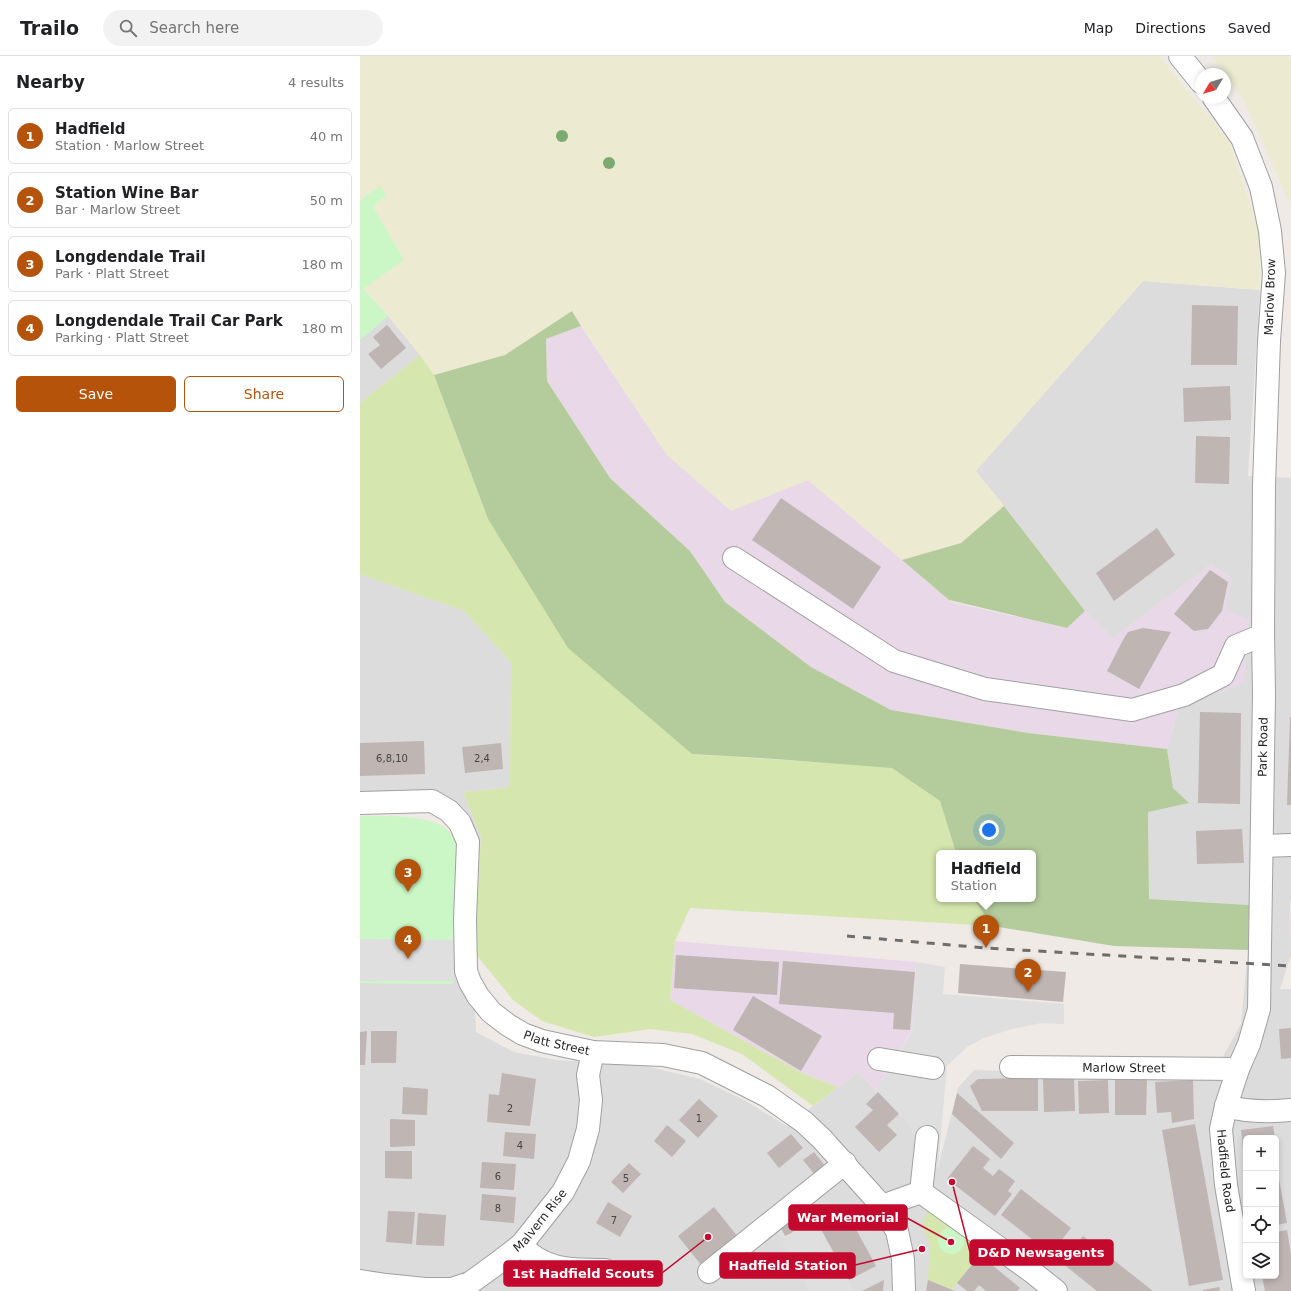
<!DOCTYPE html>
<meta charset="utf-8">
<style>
body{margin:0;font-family:"DejaVu Sans",sans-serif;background:#f2f2f2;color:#202124}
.controls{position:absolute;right:12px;bottom:12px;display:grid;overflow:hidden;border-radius:6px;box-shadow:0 2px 6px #0003}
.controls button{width:36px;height:36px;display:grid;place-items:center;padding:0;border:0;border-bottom:1px solid #e0e0e0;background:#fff;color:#202124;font:20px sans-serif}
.compass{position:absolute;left:835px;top:12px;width:36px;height:36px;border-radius:50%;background:#fff;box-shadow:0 2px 6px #0003;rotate:232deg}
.you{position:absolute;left:629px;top:774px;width:14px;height:14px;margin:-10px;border:3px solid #fff;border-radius:50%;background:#1a73e8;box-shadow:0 0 0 6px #1a73e833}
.badge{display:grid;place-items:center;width:26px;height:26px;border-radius:50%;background:#b45309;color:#fff;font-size:13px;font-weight:700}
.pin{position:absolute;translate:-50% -33px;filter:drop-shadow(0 1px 2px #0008)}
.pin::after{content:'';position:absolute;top:21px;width:14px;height:12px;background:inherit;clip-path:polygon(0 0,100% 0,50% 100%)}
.popup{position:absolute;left:576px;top:794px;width:100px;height:52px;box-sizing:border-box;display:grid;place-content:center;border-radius:6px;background:#fff;filter:drop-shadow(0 1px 3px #0005);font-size:13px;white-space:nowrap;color:#757577}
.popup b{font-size:15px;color:#202124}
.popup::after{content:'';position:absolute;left:50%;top:100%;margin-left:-8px;border:8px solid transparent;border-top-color:#fff}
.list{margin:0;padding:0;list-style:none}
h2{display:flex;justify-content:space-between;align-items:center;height:52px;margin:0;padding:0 16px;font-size:17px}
h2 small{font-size:13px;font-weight:400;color:#757577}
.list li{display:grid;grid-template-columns:26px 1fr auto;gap:12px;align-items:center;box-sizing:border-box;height:56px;margin:0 8px 8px;padding:0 8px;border:1px solid #e0e0e0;border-radius:6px}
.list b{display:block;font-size:15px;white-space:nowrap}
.list p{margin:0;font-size:13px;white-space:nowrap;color:#757577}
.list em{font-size:13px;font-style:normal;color:#757577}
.actions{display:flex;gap:8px;padding:12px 16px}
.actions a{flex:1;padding:9px 0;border:1px solid #b45309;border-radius:6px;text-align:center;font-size:14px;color:#b45309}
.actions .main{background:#b45309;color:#fff}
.icon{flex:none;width:22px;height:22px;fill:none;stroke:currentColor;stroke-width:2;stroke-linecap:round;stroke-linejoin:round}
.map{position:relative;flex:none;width:931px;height:1235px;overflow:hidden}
header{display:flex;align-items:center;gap:24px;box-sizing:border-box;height:56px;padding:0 20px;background:#fff;border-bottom:1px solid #e0e0e0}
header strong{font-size:19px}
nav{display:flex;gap:22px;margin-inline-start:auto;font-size:14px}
.search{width:280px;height:36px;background:#f2f2f2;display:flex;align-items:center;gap:10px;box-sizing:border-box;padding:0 14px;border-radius:22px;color:#757577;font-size:15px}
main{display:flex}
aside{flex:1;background:#fff}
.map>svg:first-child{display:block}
.residential{fill:#dddcdc;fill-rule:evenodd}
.industrial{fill:#e8d8e8}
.farmland{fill:#edead2}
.grass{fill:#d5e7ae}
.forest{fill:#b4cc9c}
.park{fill:#caf7c5}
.parking{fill:#dfdfdf}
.building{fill:#bfb5b2}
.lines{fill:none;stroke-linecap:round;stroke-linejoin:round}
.minor-casing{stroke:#a0a0a0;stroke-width:24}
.minor{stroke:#fff;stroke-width:22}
.rail{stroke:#6d6d6d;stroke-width:3;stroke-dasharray:8 8;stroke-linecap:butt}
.tree{fill:#7bab70}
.labels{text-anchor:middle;stroke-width:3;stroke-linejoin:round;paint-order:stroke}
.number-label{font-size:10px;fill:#474444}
.street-label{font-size:12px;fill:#1f1f1f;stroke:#fff}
.leader{fill:none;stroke:#c30a2e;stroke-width:1.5}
.callout-dot{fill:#c30a2e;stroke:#fff;stroke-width:1.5}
.callout{fill:#c30a2e;stroke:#c30a2e;stroke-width:1.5}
.callout-label{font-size:13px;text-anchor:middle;font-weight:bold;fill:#fff}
</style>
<header>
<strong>Trailo</strong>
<div class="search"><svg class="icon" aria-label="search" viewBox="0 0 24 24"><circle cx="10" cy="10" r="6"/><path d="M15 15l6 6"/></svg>Search here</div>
<nav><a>Map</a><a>Directions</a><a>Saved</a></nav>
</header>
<main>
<aside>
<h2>Nearby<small>4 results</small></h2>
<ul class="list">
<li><span class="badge">1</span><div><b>Hadfield</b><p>Station · Marlow Street</p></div><em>40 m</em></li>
<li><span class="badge">2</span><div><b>Station Wine Bar</b><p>Bar · Marlow Street</p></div><em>50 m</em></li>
<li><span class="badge">3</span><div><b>Longdendale Trail</b><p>Park · Platt Street</p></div><em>180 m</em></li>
<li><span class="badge">4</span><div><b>Longdendale Trail Car Park</b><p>Parking · Platt Street</p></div><em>180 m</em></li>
</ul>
<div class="actions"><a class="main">Save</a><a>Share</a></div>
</aside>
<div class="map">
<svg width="931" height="1235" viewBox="0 0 931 1235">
<rect width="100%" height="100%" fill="#efeae5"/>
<g class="residential">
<path d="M783 225 900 234 888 420 931 422V844H930L931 899 920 933H931V1235H0V927L93 928 95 911 98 789 81 739 0 740V518L104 555 151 606 150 731 103 736 121 781 113 909 116 976 154 996 196 1004 286 1010 340 1023 384 1044 427 1070 498 1016 550 1069 555 1084 553 1109 578 1112 598 1032 614 1014 851 1022 881 968 888 894 889 849 789 843 788 755 828 746 813 732 807 693 819 650 865 554 871 522 851 508 753 582 725 555 644 450 616 415ZM886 1082H916V1220H886Z"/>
<path d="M28 260 60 299 0 347V284Z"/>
</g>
<g class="industrial">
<path d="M221 270 307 399 371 454 448 424 591 546 707 572 725 555 753 582 851 508 871 522 866 554 889 563 884 627 819 650 807 693 668 677 531 654 451 611 365 546 330 495 250 422 187 325 186 283Z"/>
<path d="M315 885 556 906 552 974 516 1034 498 1016 478 1031 442 1017 310 944Z"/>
</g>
<g class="farmland">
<path d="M0 0H799L869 85 899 175 900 234 783 225 616 415 644 450 601 487 542 504 448 424 371 455 307 399 212 255 145 299 74 319 60 299 28 260 3 233 44 204 13 151 20 130 0 145Z"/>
<path d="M852 0H927L931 3V153L930 149 885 46Z"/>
</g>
<g class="grass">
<path d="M60 299 74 319 128 463 332 698 532 711 580 745 596 797H579V843H613L633 870 330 852 315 885 310 944 442 1017 478 1031 453 1050 382 998 332 978 290 973 234 981 182 965 153 944 114 896 121 781 103 736 150 731 151 606 104 555 0 518V347Z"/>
<path d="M568 1154 624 1194 597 1227 592 1234 568 1224 570 1189 562 1170Z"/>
</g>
<g class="forest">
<path d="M212 255 221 270 186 283 187 325 250 422 330 495 365 546 451 611 531 654 668 677 807 693 813 732 829 747 788 756 789 843 889 849 888 894 754 890 633 870 613 843H673V797H596L580 745 532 712 415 703 332 698 208 592 128 463 74 319 145 299Z"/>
<path d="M644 450 725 555 707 572 589 544 542 504 601 487Z"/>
</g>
<g class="park">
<path d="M20 130 26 139 13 151 44 204 3 233 28 260 0 284V145Z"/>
<path d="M0 760C25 760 62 758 84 771 90 775 94 783 98 789L93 928 0 927Z"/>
<circle cx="591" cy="1185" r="13"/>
</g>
<g class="parking">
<path d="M0 883 95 884V925H0Z"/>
<path d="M556 906 585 911 583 938 704 948V968L681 967 652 973 624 982 607 991 587 1010 578 1112 553 1109 555 1084 550 1070 516 1034 552 975Z"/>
<path d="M462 1140 473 1160 458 1168 494 1234 493 1235H449L413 1168Z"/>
</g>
<g class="building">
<path d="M832 249 878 250 877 309H831Z"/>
<path d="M27 269 46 292 21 313 8 298 20 289 13 281Z"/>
<path d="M870 330 871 364 824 366 823 332Z"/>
<path d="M836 380 870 381 869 428 835 427Z"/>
<path d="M421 442 521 511 493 553 392 484Z"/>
<path d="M797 472 815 499 754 545 736 517Z"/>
<path d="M850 514 868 526 862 555 848 573 834 575 814 558Z"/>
<path d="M783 572 811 576 779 633 747 615 763 584 768 576Z"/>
<path d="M840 656 881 657 880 748 838 747Z"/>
<path d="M930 661H931V749H927Z"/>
<path d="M64 685 65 718 0 720V687Z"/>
<path d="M141 687 143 713 105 717 102 691Z"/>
<path d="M882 773 884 807 837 808 836 775Z"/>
<path d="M316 899 419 906 417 939 314 932Z"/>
<path d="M423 905 555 916 550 974 533 973 534 957 419 948Z"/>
<path d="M600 908 706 916 703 946 598 937Z"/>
<path d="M393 940 462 980 441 1015 373 974Z"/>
<path d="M931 972V1002L921 1003 919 973Z"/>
<path d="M7 975 5 1009H0V976Z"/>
<path d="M11 975H37L36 1007H11Z"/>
<path d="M142 1017 176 1023 170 1070 127 1066 129 1038 139 1039Z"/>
<path d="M678 1022V1055H622L610 1030 618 1023Z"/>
<path d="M714 1022 715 1055 684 1056 683 1023Z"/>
<path d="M748 1024 749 1057 719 1058 718 1025Z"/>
<path d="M755 1024H787L786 1059H755Z"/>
<path d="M833 1024 834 1063 812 1067 811 1056 797 1057 795 1026Z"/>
<path d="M43 1031 68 1033 67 1059 42 1058Z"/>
<path d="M518 1036 539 1058 527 1069 537 1079 519 1096 495 1071 513 1054 506 1048Z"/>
<path d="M597 1037 654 1087 641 1103 592 1058Z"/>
<path d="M339 1043 358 1060 338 1082 319 1064Z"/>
<path d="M30 1063 55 1064V1090L30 1091Z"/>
<path d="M835 1068 863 1224 829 1230 802 1074Z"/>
<path d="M307 1069 326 1085 312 1101 294 1085Z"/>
<path d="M913 1070 915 1082H886V1110H885L881 1074Z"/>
<path d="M145 1076 176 1078 174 1103 143 1100Z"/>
<path d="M431 1078 443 1092 419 1112 407 1097Z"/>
<path d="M613 1090 630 1103 623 1112 633 1120 639 1113 655 1125 648 1135 652 1138 635 1160 587 1123Z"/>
<path d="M25 1095H52V1123L25 1122Z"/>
<path d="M454 1096 466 1111 455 1119 443 1104Z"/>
<path d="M122 1106 156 1108 154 1134 120 1132Z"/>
<path d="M916 1106 927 1167 916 1169Z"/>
<path d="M269 1107 281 1118 263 1137 251 1126Z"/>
<path d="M661 1133 711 1172 691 1198 641 1159Z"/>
<path d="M122 1138 156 1141 154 1167 120 1164Z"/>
<path d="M248 1146 272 1160 260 1181 236 1167Z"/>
<path d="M354 1151 378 1181 342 1210 318 1180Z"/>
<path d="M485 1153 516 1210 489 1224 458 1168Z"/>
<path d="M28 1155 55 1156 52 1188 26 1186Z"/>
<path d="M58 1157 86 1159 84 1190 56 1189Z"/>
<path d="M428 1166 433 1176 425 1180 420 1170Z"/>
<path d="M927 1174 931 1198V1235H905L902 1220H916V1176Z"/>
<path d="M723 1180 793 1235H737L702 1207Z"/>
<path d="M620 1199 660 1232 657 1235H626L619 1229 614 1235H607L597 1227Z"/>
<path d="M524 1224 523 1235H502Z"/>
<path d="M568 1224 595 1235H566Z"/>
<path d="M859 1231 860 1235H843V1234Z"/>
</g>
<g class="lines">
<g class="minor-casing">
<g id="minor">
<path d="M820 0 841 26"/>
<path id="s1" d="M854 42 882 82 901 131 910 175 914 217 909 285 904 429 903 579 904 638 899 953 889 988 878 1013 866 1050 861 1073 866 1129 884 1235"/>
<path d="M374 502 534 605 625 633 772 654 824 639 863 619 876 590 903 579"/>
<path id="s2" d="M0 747 72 745 89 755 100 767 108 786 105 863 106 915 110 926 118 940 131 956 148 969 163 978 182 985 233 996 303 999 342 1007 407 1040 444 1066 462 1083 522 1150 537 1175 543 1203 544 1235"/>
<path d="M902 790 931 789"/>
<path d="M519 1003 573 1012"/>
<path id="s3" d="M651 1011 878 1013"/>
<path d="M866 1050C886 1056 909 1056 931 1054"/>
<path d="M561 1136 671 1215 696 1235"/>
<path d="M561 1136 567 1081"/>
<path d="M522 1150 561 1136"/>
<path d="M162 1188C165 1192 168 1196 172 1199 193 1215 220 1214 245 1214"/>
<path d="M349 1216 485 1107"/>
<path id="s4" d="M0 1225 26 1229 65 1233H92L110 1227 139 1206 162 1188 203 1136 219 1105 228 1073 231 1044 228 1019 233 996"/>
</g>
</g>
<use href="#minor" class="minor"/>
<path class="rail" d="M487 880 626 892 931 910"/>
</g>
<g class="tree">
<circle cx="202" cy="80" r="6"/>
<circle cx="249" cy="107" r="6"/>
</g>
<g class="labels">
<g class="number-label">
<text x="32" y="706">6,8,10</text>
<text x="122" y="706">2,4</text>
<text x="150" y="1056">2</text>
<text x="339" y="1066">1</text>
<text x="160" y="1093">4</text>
<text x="138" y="1124">6</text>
<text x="266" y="1126">5</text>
<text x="138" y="1156">8</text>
<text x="254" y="1168">7</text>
</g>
<g class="street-label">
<text transform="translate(910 241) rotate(-88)" y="4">Marlow Brow</text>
<text transform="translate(903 691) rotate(-89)" y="4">Park Road</text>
<text dy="4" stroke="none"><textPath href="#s2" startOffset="380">Platt Street</textPath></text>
<text dy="4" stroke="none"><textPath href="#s3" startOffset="113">Marlow Street</textPath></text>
<text dy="4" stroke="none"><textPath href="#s1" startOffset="1093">Hadfield Road</textPath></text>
<text dy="4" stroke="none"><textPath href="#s4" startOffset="206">Malvern Rise</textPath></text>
</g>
</g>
<path class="leader" d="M591 1186L547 1162M592 1126L610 1196M562 1193L495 1209M348 1181L302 1217"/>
<g class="callout-dot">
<circle cx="591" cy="1186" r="4"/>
<circle cx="592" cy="1126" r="4"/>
<circle cx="562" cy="1193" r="4"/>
<circle cx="348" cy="1181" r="4"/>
</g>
<g class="callout">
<rect x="429" y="1149" width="118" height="25" rx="4"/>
<rect x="610" y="1184" width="143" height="25" rx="4"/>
<rect x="360" y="1197" width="135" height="25" rx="4"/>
<rect x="144" y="1205" width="158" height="25" rx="4"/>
</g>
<g class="callout-label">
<text x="488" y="1166">War Memorial</text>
<text x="681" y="1201">D&amp;D Newsagents</text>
<text x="428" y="1214">Hadfield Station</text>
<text x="223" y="1222">1st Hadfield Scouts</text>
</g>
</svg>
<div class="controls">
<button>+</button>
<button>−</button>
<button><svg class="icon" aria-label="locate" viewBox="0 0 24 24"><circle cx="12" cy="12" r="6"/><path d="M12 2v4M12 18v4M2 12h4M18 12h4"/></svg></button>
<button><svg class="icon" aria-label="layers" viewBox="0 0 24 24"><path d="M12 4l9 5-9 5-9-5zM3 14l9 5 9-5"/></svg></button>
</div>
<svg class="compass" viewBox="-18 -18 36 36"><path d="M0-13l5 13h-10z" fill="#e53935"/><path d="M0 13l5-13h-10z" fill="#757577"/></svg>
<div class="you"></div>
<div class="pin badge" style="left:626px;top:892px">1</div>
<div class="popup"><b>Hadfield</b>Station</div>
<div class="pin badge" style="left:668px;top:936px">2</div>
<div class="pin badge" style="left:48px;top:836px">3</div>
<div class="pin badge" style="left:48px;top:903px">4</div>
</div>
</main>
